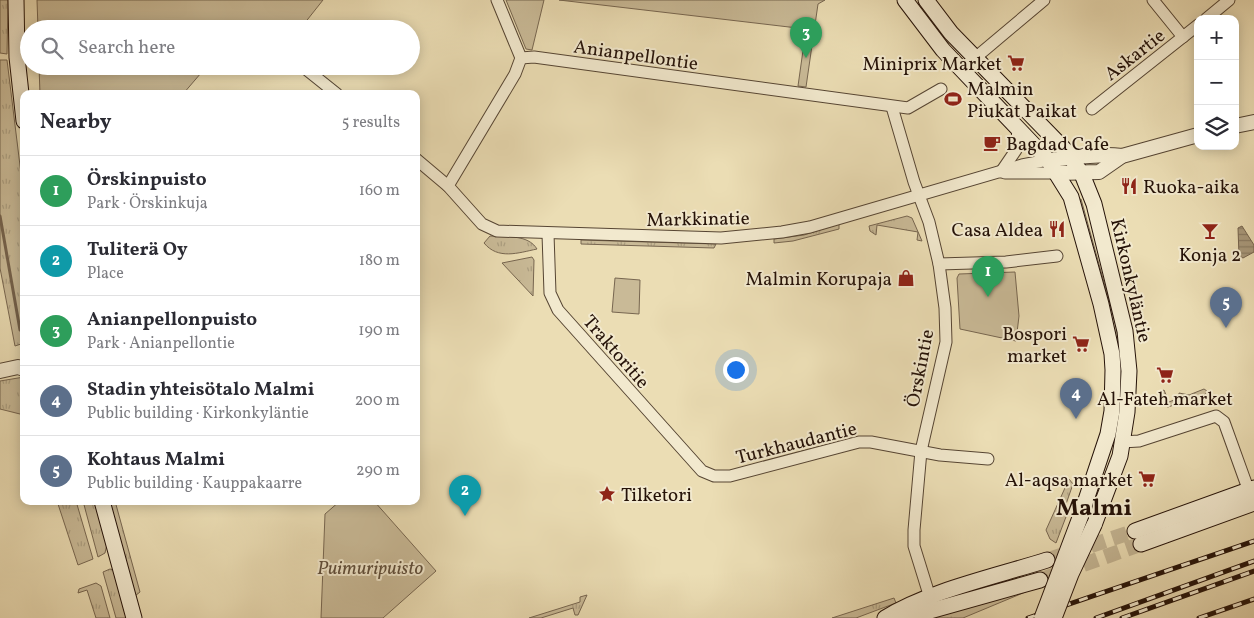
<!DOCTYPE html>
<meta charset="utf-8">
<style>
body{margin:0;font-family:Vollkorn,serif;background:#f7f7f7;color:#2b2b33}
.controls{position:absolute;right:15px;top:15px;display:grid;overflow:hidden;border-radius:10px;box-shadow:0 2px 12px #0003}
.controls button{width:45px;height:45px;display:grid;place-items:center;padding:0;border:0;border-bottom:1px solid #e1e1e2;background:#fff;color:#2b2b33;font:25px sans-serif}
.you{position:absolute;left:735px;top:369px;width:18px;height:18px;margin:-12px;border:4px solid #fff;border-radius:50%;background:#1a73e8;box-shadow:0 0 0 8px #1a73e833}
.badge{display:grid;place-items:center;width:32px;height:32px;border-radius:50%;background:#8f2418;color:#fff;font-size:16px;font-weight:700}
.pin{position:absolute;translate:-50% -41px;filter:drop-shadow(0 1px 2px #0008)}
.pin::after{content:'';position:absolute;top:26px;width:18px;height:15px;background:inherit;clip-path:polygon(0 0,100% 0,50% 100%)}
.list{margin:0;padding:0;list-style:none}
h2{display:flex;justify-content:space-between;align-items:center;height:65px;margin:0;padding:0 20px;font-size:21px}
h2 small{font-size:16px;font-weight:400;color:#7c7c81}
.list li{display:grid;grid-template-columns:32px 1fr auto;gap:15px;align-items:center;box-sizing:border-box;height:70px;padding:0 20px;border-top:1px solid #e1e1e2}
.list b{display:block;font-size:19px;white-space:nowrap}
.list p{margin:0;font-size:16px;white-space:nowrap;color:#7c7c81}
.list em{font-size:16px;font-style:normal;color:#7c7c81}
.icon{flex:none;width:28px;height:28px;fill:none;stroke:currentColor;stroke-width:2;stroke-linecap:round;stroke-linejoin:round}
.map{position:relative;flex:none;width:1254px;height:618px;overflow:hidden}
.search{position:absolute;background:#fff;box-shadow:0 2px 12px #0003;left:20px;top:20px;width:400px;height:55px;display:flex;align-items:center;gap:12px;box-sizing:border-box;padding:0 18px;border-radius:28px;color:#7c7c81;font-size:19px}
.panel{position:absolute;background:#fff;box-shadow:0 2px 12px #0003;left:20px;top:90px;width:400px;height:415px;border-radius:10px}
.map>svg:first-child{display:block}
.grass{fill:url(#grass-tufts);stroke:#776650}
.park{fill:#c9ba97;stroke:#776650}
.water{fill:url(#water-rules);stroke:#74624c}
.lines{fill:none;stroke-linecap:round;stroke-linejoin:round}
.stream{stroke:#74624c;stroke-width:3}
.secondary-tunnel{stroke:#c3b492;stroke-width:15;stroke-dasharray:15 8;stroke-linecap:butt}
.minor-casing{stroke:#564533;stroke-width:13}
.tertiary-casing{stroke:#564533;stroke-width:16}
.secondary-casing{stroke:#251208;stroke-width:17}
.minor{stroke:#f2e9ce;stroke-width:11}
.tertiary{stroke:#f2e9ce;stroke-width:14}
.secondary{stroke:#f2e9ce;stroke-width:15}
.rail-casing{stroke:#251208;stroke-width:5}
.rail{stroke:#f2e9ce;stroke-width:3;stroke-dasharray:9;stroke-linecap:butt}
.secondary-bridge-casing{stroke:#251208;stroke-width:17;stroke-linecap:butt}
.secondary-bridge{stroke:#f2e9ce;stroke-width:15}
.labels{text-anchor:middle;stroke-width:4;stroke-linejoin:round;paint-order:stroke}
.street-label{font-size:19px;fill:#251208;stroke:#f2e9ce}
.poi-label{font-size:19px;fill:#251208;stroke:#f2e9ce;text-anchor:end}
.park-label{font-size:19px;font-style:italic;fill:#5e4d3a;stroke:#f2e9ce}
.district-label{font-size:24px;font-weight:bold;fill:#251208;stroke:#f2e9ce}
</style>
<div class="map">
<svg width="1254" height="618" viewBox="0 0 1254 618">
<defs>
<pattern id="grass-tufts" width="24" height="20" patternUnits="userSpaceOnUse" patternTransform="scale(1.25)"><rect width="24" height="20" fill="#c9ba97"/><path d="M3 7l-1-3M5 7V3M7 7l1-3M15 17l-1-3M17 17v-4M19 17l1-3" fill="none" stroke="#ac9f81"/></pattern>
<pattern id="water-rules" width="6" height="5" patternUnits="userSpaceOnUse" patternTransform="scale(1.25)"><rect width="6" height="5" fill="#a8987a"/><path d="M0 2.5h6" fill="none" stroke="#897b62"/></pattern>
</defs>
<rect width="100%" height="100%" fill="#ebddb4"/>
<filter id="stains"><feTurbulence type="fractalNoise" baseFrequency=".004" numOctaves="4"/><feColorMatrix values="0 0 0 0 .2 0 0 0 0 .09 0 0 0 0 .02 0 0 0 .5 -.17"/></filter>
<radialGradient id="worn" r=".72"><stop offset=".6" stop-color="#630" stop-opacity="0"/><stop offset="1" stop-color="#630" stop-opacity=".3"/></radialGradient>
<g class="grass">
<path d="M0 0H8L7 54 0 53Z"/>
<path d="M0 60H7L24 198V343L15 346 0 268Z"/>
<path d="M1081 199 1121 344 1117 345 1078 200Z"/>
<path d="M907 216 912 218 922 241 917 240 918 232 877 225 876 235 870 231 869 226Z"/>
<path d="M839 224V229L793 241 774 243V239L804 235Z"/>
<path d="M490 236C505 237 528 234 537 249 518 253 498 260 484 243Z"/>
<path d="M581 240 716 244 714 248 581 244Z"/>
<path d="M532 257 534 260 533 296 502 263Z"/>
<path d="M24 377V415L0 409V381Z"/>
<path d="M1204 389 1207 391 1206 394 1168 407 1165 406 1160 392 1164 390 1169 402 1179 398V393L1189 395Z"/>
<path d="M1069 479 1073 484 1065 507 1069 509 1056 543 1050 539 1046 530Z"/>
<path d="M57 501H76L93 559 78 565Z"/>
<path d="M83 501H95L107 544 105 553 98 557Z"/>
<path d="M109 501H115L140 592 135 596Z"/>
<path d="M110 569 114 570 127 618H116L103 572Z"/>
<path d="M96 583 101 586 110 618H96L87 590 78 593 79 589Z"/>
<path d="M1035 588 963 618H922Z"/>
<path d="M587 595 578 615H575L573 608 541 618H529L580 602V597Z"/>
<path d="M894 598 896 603 856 618H832Z"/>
</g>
<g class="park">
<path d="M37 0H323L300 29H38Z"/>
<path d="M506 0H544L532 50 526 49Z"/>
<path d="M559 0H825L818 4 806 87 798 86 806 29Z"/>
<path d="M39 66H207L183 94H40Z"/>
<path d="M1015 272 1019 316 1016 341 960 329 957 278 959 274Z"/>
<path d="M615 278 640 280 639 314 612 312Z"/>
<path d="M340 501H374L436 571 383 618H321L325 514Z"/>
</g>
<path class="water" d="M1242 226 1254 245V252L1243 258 1239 256 1238 228Z"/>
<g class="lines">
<path class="stream" d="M0 216 20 330"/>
<g class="secondary-tunnel">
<path d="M1047 560 1135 531"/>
<path d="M1040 580 1141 544"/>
</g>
<g class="minor-casing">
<g id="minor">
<path d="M497 0 521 58"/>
<path d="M1153 0 1183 37"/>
<path d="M1206 19 1229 0"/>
<path d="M302 66 337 94"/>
<path d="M962 69 1044 0"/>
<path d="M892 107 914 182 929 222 939 264 945 308 946 342 921 451 914 530V546L932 604"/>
<path d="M1092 109 1198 25"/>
<path d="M416 159 448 186 482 224 497 231 721 238 782 232 810 227 1022 165 1048 160"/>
<path d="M1001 172 1016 150 1018 129"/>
<path d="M1005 173H1058"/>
<path d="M448 186 515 74 521 58 534 57 908 108 941 89"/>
<path d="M548 234 550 293 558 310 702 471 714 476H730L859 442H871L940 455 988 459"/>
<path d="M939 264 1006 262 1057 256"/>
<path d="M1122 442 1139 441 1216 416 1224 422 1251 497"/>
</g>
</g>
<g class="tertiary-casing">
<g id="tertiary">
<path d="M1235 126 1254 122"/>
<path d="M1048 160C1072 158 1098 153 1122 156"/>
<path d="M1058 173 1099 172 1122 156 1198 135"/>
<path d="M0 371 18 367 24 369"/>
</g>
</g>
<g class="secondary-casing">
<g id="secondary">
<path d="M16 0 17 57 24 121"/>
<path d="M905 0 943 50 1048 160 1071 197 1101 304 1112 354 1113 370 1112 411 1108 434 1081 515"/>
<path d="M926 0 951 33 1066 151 1082 174 1094 204 1125 331 1129 371 1127 412 1120 456 1094 525"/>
<path d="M102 501 134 618"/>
<path d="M1135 531 1254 488"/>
<path d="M1141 544 1254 503"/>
<path d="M885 618C928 591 997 576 1047 560"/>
<path d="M905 618 1040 580"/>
</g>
</g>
<use href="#minor" class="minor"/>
<use href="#tertiary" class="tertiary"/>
<use href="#secondary" class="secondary"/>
<g class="rail-casing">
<g id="rail">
<path d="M1028 618 1254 541"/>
<path d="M1096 618 1254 561"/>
<path d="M1122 618 1254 571"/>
<path d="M1199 618 1254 599"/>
</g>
</g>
<use href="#rail" class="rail"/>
<g class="secondary-bridge-casing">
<g id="secondary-bridge">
<path d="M1042 618 1081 515"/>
<path d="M1054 618 1071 574 1094 525"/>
</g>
</g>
<use href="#secondary-bridge" class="secondary-bridge"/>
</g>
<defs>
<g id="supermarket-bare" transform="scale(1.35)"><path d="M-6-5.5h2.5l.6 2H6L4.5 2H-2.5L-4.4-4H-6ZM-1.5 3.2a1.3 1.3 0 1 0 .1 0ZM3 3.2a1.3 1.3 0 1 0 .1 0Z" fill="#8f2418" stroke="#f2e9ce" stroke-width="2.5" paint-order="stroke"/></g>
<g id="stadium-bare" transform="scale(1.35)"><path d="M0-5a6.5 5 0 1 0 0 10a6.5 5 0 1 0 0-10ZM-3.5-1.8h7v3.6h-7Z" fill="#8f2418" stroke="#f2e9ce" stroke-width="2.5" paint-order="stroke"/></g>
<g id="cafe-bare" transform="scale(1.35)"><path d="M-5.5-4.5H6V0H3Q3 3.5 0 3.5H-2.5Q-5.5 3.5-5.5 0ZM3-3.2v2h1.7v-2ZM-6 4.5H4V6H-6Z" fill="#8f2418" stroke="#f2e9ce" stroke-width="2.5" paint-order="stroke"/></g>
<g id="restaurant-bare" transform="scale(1.35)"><path d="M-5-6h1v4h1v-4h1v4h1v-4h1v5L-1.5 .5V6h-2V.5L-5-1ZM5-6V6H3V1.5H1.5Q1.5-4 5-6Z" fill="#8f2418" stroke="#f2e9ce" stroke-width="2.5" paint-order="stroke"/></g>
<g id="bar-bare" transform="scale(1.35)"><path d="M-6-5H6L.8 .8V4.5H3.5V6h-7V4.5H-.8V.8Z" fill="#8f2418" stroke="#f2e9ce" stroke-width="2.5" paint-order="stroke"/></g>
<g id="shop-bare" transform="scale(1.35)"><path d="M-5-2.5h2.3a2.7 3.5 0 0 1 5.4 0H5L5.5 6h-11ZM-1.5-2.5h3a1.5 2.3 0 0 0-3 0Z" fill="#8f2418" stroke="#f2e9ce" stroke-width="2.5" paint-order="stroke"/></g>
<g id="sight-bare" transform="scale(1.35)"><path d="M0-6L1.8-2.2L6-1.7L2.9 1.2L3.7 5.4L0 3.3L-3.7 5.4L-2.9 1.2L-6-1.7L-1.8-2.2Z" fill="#8f2418" stroke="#f2e9ce" stroke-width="2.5" paint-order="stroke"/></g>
</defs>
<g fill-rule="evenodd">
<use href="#supermarket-bare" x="1016" y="63"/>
<use href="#stadium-bare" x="953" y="99"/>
<use href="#cafe-bare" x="992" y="143"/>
<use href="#restaurant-bare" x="1129" y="186"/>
<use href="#restaurant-bare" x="1057" y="229"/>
<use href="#bar-bare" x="1210" y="231"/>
<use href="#shop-bare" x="906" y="278"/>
<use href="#supermarket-bare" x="1081" y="344"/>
<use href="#supermarket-bare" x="1165" y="375"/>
<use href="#supermarket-bare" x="1147" y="479"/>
<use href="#sight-bare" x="607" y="494"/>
</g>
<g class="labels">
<g class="street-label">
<text transform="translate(636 54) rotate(8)" y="7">Anianpellontie</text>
<text transform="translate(1134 54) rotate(-38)" y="7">Askartie</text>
<text transform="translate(698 218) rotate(-1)" y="7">Markkinatie</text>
<text transform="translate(1132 280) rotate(77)" y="7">Kirkonkyläntie</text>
<text transform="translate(617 351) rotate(49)" y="7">Traktoritie</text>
<text transform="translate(919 368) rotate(-79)" y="7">Örskintie</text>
<text transform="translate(796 442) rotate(-14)" y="7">Turkhaudantie</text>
</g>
<g class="poi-label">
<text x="1002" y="70">Miniprix Market</text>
<text x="967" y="95" text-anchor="start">Malmin<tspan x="967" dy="22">Piukat Paikat</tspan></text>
<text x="1006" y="150" text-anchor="start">Bagdad Cafe</text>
<text x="1143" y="193" text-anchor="start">Ruoka-aika</text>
<text x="1043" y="236">Casa Aldea</text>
<text x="1210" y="261" text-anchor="middle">Konja 2</text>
<text x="892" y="285">Malmin Korupaja</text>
<text x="1067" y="340">Bospori<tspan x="1067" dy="22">market</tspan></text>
<text x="1165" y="405" text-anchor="middle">Al-Fateh market</text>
<text x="1133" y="486">Al-aqsa market</text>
<text x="621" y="501" text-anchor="start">Tilketori</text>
</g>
<g class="park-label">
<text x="370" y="574">Puimuripuisto</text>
</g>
<g class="district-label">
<text x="1094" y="515">Malmi</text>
</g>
</g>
<rect width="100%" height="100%" filter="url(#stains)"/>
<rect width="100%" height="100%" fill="url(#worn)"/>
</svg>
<div class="controls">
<button>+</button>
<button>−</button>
<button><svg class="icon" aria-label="layers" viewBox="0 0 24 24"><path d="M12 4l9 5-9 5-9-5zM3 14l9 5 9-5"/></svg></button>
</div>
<div class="you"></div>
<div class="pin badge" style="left:988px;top:297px;background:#2e9e5b">1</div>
<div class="pin badge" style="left:465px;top:516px;background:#0f9aa8">2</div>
<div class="pin badge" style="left:806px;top:58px;background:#2e9e5b">3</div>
<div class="pin badge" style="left:1076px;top:419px;background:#5c6f8a">4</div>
<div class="pin badge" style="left:1226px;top:328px;background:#5c6f8a">5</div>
<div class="search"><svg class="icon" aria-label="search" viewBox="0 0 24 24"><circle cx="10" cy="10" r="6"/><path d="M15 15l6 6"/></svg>Search here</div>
<section class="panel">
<h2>Nearby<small>5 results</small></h2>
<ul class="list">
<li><span class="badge" style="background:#2e9e5b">1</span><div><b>Örskinpuisto</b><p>Park · Örskinkuja</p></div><em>160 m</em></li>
<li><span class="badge" style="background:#0f9aa8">2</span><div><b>Tuliterä Oy</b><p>Place</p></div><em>180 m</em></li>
<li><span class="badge" style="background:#2e9e5b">3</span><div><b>Anianpellonpuisto</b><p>Park · Anianpellontie</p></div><em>190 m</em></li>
<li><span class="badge" style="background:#5c6f8a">4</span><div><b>Stadin yhteisötalo Malmi</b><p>Public building · Kirkonkyläntie</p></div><em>200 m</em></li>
<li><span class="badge" style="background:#5c6f8a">5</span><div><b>Kohtaus Malmi</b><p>Public building · Kauppakaarre</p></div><em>290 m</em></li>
</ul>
</section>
</div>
